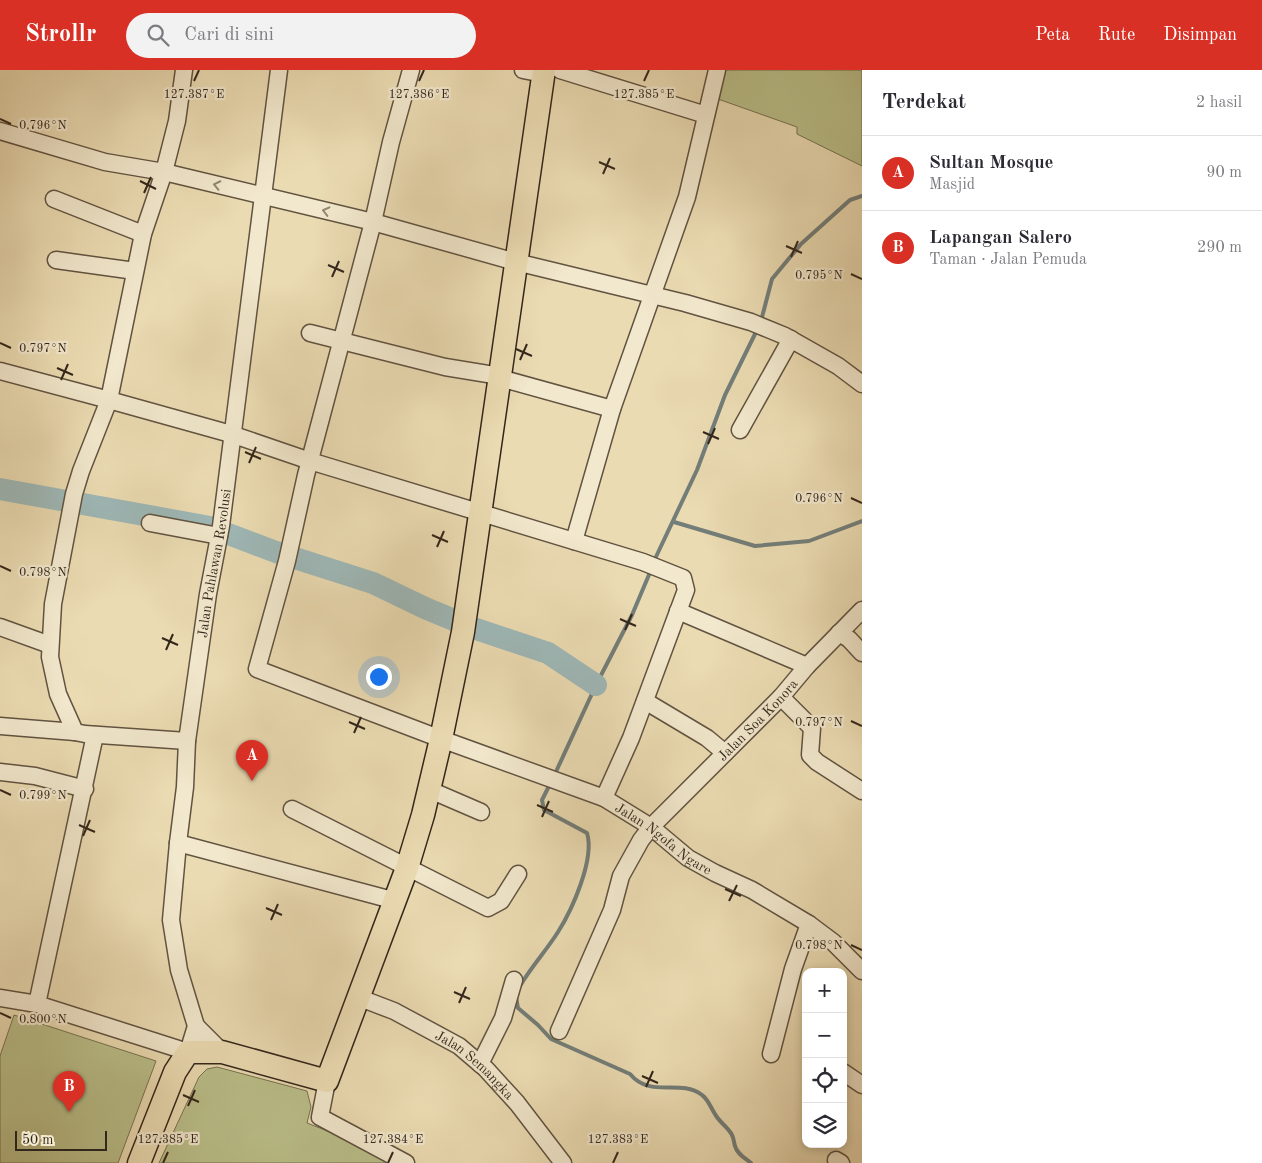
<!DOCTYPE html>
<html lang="id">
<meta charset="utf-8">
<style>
body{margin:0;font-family:"Old Standard TT",serif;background:#f2f2f3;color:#2b2b33}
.controls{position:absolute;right:15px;bottom:15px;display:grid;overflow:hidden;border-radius:10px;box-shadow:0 2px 8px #0003}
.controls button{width:45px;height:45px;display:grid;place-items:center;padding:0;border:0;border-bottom:1px solid #e1e1e2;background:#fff;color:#2b2b33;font:25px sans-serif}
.scale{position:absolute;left:15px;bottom:12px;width:92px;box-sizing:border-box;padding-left:5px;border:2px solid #33261b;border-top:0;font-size:14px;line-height:18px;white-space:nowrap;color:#33261b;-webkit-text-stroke:4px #f2e8cd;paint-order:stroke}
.you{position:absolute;left:378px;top:606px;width:18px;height:18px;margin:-12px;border:4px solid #fff;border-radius:50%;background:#1a73e8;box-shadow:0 0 0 8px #1a73e833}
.badge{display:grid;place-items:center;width:32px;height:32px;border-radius:50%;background:#d93025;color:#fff;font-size:16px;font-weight:700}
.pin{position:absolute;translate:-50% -41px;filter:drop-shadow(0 1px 2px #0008)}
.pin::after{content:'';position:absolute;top:26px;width:18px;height:15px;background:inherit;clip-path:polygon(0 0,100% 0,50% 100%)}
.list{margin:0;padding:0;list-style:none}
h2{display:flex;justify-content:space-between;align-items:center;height:65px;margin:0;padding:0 20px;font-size:21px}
h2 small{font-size:16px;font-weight:400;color:#7c7c81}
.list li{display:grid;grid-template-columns:32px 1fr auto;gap:15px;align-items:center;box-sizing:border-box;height:75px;padding:0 20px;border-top:1px solid #e1e1e2}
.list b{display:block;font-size:19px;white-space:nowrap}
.list p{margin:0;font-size:16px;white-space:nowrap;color:#7c7c81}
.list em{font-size:16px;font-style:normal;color:#7c7c81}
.icon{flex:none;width:28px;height:28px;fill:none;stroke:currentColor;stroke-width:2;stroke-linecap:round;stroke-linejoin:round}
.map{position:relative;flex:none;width:862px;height:1093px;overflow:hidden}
header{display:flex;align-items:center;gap:30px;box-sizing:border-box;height:70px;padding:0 25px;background:#d93025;color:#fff}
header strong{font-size:24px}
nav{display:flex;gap:28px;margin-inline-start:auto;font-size:18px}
.search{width:350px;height:45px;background:#f2f2f3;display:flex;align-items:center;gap:12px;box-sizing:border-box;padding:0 18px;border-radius:28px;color:#7c7c81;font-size:19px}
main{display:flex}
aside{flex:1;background:#fff}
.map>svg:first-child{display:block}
.green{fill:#babf8a;stroke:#767252}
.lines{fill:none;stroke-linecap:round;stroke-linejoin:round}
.stream{stroke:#737e79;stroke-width:4}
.river{stroke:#9eb8b7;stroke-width:22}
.minor-casing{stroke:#615341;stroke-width:19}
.highway-casing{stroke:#33261b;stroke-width:25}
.minor{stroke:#f2e8cd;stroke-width:16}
.highway{stroke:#ebdbb2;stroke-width:22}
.oneway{stroke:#928774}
.ticks{fill:none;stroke:#33261b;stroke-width:2}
.labels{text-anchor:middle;stroke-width:4.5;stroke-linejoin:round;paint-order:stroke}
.street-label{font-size:14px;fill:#33261b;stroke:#f2e8cd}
.ticks-label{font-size:12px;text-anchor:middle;fill:#33261b;stroke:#f2e8cd;stroke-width:4.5;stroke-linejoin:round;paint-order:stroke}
</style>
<header>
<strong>Strollr</strong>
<div class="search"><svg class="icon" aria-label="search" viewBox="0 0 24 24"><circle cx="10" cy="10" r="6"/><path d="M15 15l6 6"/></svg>Cari di sini</div>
<nav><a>Peta</a><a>Rute</a><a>Disimpan</a></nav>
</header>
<main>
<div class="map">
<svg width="862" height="1093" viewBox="0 0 862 1093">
<rect width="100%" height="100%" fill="#ebdbb2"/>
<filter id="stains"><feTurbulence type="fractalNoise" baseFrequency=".004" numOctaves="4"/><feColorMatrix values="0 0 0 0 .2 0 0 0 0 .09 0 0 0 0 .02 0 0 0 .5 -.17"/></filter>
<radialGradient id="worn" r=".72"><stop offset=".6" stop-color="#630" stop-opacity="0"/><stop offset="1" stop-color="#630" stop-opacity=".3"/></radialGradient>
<g class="green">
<path d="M726 0H862V96L797 64V57L718 29Z"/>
<path d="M14 945 156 991 118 1093H0V986Z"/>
<path d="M217 997 307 1021 311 1037 307 1053 348 1069 393 1093H159L199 1007 207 999Z"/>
</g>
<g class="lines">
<g class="stream">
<path d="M761 251 772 209 801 174 850 130 862 126"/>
<path d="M674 452 755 476 809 471 862 451"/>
<path d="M654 491 697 400 725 325 757 260"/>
<path d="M554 706 596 615 632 545 651 500"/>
<path d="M520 916C531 897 546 881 558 862 572 840 595 789 587 763L544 740 542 730 551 712"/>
<path d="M516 927 518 938 538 955 551 969 630 1004C651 1029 679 1008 702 1025 708 1029 711 1038 715 1044 719 1052 728 1057 732 1065 734 1069 734 1073 735 1076 737 1084 745 1088 751 1093"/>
</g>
<path class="river" d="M0 419 210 457 276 482 373 513 425 538 473 558 548 583 596 615"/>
<g class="minor-casing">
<g id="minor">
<path d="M184 0 177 51 164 102 373 152 516 192 685 233 751 252 785 266 838 296 862 314"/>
<path id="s1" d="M411 0 391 72 373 152 306 405 287 491 257 599 441 669 604 728 651 757 688 788 715 803 752 820 809 854 833 872 862 901"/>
<path d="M523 0 543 4"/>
<path d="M560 0 706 45"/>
<path d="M0 61 105 92 164 102 143 164 109 330 231 364 310 391 643 492 683 508 686 520 631 668 604 728"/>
<path d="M54 129 143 164"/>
<path d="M56 190 135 201"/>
<path d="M310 263 445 297 500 306"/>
<path d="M0 301 109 330 81 401 74 424 53 534 50 587 58 624 75 662 85 664 187 671"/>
<path d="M500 308 612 339"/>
<path d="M740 360 791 269"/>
<path d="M150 453 219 466"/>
<path d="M574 471 612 339 687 127 717 0"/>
<path d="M678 541 807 596"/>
<path d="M0 557 50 575"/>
<path d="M839 563 849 569 862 583"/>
<path d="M781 627 812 658 810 685 817 692 862 721"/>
<path d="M645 631 707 668 725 683"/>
<path d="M0 656 75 662"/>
<path d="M0 702 35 706 85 719"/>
<path d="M430 720 481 742"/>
<path d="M292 739 488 838 501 831 518 804"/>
<path d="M178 773 396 831"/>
<path id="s2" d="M0 928 37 934 188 982 196 956 179 900 171 850 178 773 185 717 187 671 208 524 221 456 279 0"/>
<path id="s3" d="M360 928 394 941 459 976 486 999 517 1033 563 1093"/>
<path d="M37 934 95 665"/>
<path d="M196 956 222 982"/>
<path id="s4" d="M559 961 612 840 621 806 641 770 651 757 781 627 807 596 862 540"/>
<path d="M771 984 793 899 809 854"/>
<path d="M480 994 503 948 514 910"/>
<path d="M843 1002 862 1015"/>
<path d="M327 1011 320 1047 406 1093"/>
<path d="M836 1090 841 1093"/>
</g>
</g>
<g class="highway-casing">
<path id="highway" d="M139 1093 175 1002 188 982H222L327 1011 407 798 423 745 441 669 463 562 544 0"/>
</g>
<use href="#minor" class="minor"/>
<use href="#highway" class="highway"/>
</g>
<defs><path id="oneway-chevron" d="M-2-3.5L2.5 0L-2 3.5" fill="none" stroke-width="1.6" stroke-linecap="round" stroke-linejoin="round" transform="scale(1.25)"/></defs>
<g class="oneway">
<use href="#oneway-chevron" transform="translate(217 115) rotate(-168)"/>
<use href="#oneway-chevron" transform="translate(326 141) rotate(-166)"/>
</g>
<path class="ticks" d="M194 11 199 0M419 11 424 0M644 11 649 0M0 49 11 54M599 92 615 99M603 104 610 88M140 111 156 119M144 123 151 107M786 176 802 183M791 187 798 171M328 195 344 202M851 204 862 209M332 207 339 191M0 273 11 278M516 279 532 286M520 290 527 274M57 298 73 305M61 310 68 294M703 362 719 369M708 374 715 358M245 382 261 389M249 393 256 377M851 428 862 433M432 465 448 472M437 477 444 461M0 496 11 501M620 549 636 556M625 560 632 544M162 568 178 575M166 580 173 564M851 651 862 656M349 652 365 659M354 663 361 647M0 720 11 725M537 735 553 742M542 747 549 731M79 755 95 762M83 766 90 750M725 819 741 826M729 831 737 815M266 838 282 845M271 850 278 834M851 875 862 880M454 922 470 929M459 933 466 917M0 943 11 948M642 1006 658 1013M646 1017 653 1001M183 1025 199 1032M188 1036 195 1020M163 1093 168 1082M388 1093 393 1082M613 1093 618 1082"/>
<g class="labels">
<g class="street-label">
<text dy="5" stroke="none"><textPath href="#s2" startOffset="692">Jalan Pahlawan Revolusi</textPath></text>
<text dy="5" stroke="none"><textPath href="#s4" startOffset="376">Jalan Soa Konora</textPath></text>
<text dy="5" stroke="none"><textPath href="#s1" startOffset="1061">Jalan Ngofa Ngare</textPath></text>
<text dy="5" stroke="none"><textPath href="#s3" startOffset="134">Jalan Semangka</textPath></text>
</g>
</g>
<g class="ticks-label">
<text x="194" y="28">127.387°E</text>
<text x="419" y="28">127.386°E</text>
<text x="644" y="28">127.385°E</text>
<text x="43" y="59">0.796°N</text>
<text x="819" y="209">0.795°N</text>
<text x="43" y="282">0.797°N</text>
<text x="819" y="432">0.796°N</text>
<text x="43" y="506">0.798°N</text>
<text x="819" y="656">0.797°N</text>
<text x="43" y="729">0.799°N</text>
<text x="819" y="879">0.798°N</text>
<text x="43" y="953">0.800°N</text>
<text x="168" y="1073">127.385°E</text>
<text x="393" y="1073">127.384°E</text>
<text x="618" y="1073">127.383°E</text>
</g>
<rect width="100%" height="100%" filter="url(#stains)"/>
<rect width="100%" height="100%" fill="url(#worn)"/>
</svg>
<div class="controls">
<button>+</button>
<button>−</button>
<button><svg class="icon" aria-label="locate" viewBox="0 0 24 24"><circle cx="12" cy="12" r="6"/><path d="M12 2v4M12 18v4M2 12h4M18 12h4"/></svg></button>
<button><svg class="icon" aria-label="layers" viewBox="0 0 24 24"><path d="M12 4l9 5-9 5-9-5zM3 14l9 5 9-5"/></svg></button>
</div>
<div class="scale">50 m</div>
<div class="you"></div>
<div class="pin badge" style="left:252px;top:711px">A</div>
<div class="pin badge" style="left:69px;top:1042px">B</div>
</div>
<aside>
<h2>Terdekat<small>2 hasil</small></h2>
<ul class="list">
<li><span class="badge">A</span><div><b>Sultan Mosque</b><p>Masjid</p></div><em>90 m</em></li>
<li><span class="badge">B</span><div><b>Lapangan Salero</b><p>Taman · Jalan Pemuda</p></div><em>290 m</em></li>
</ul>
</aside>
</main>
